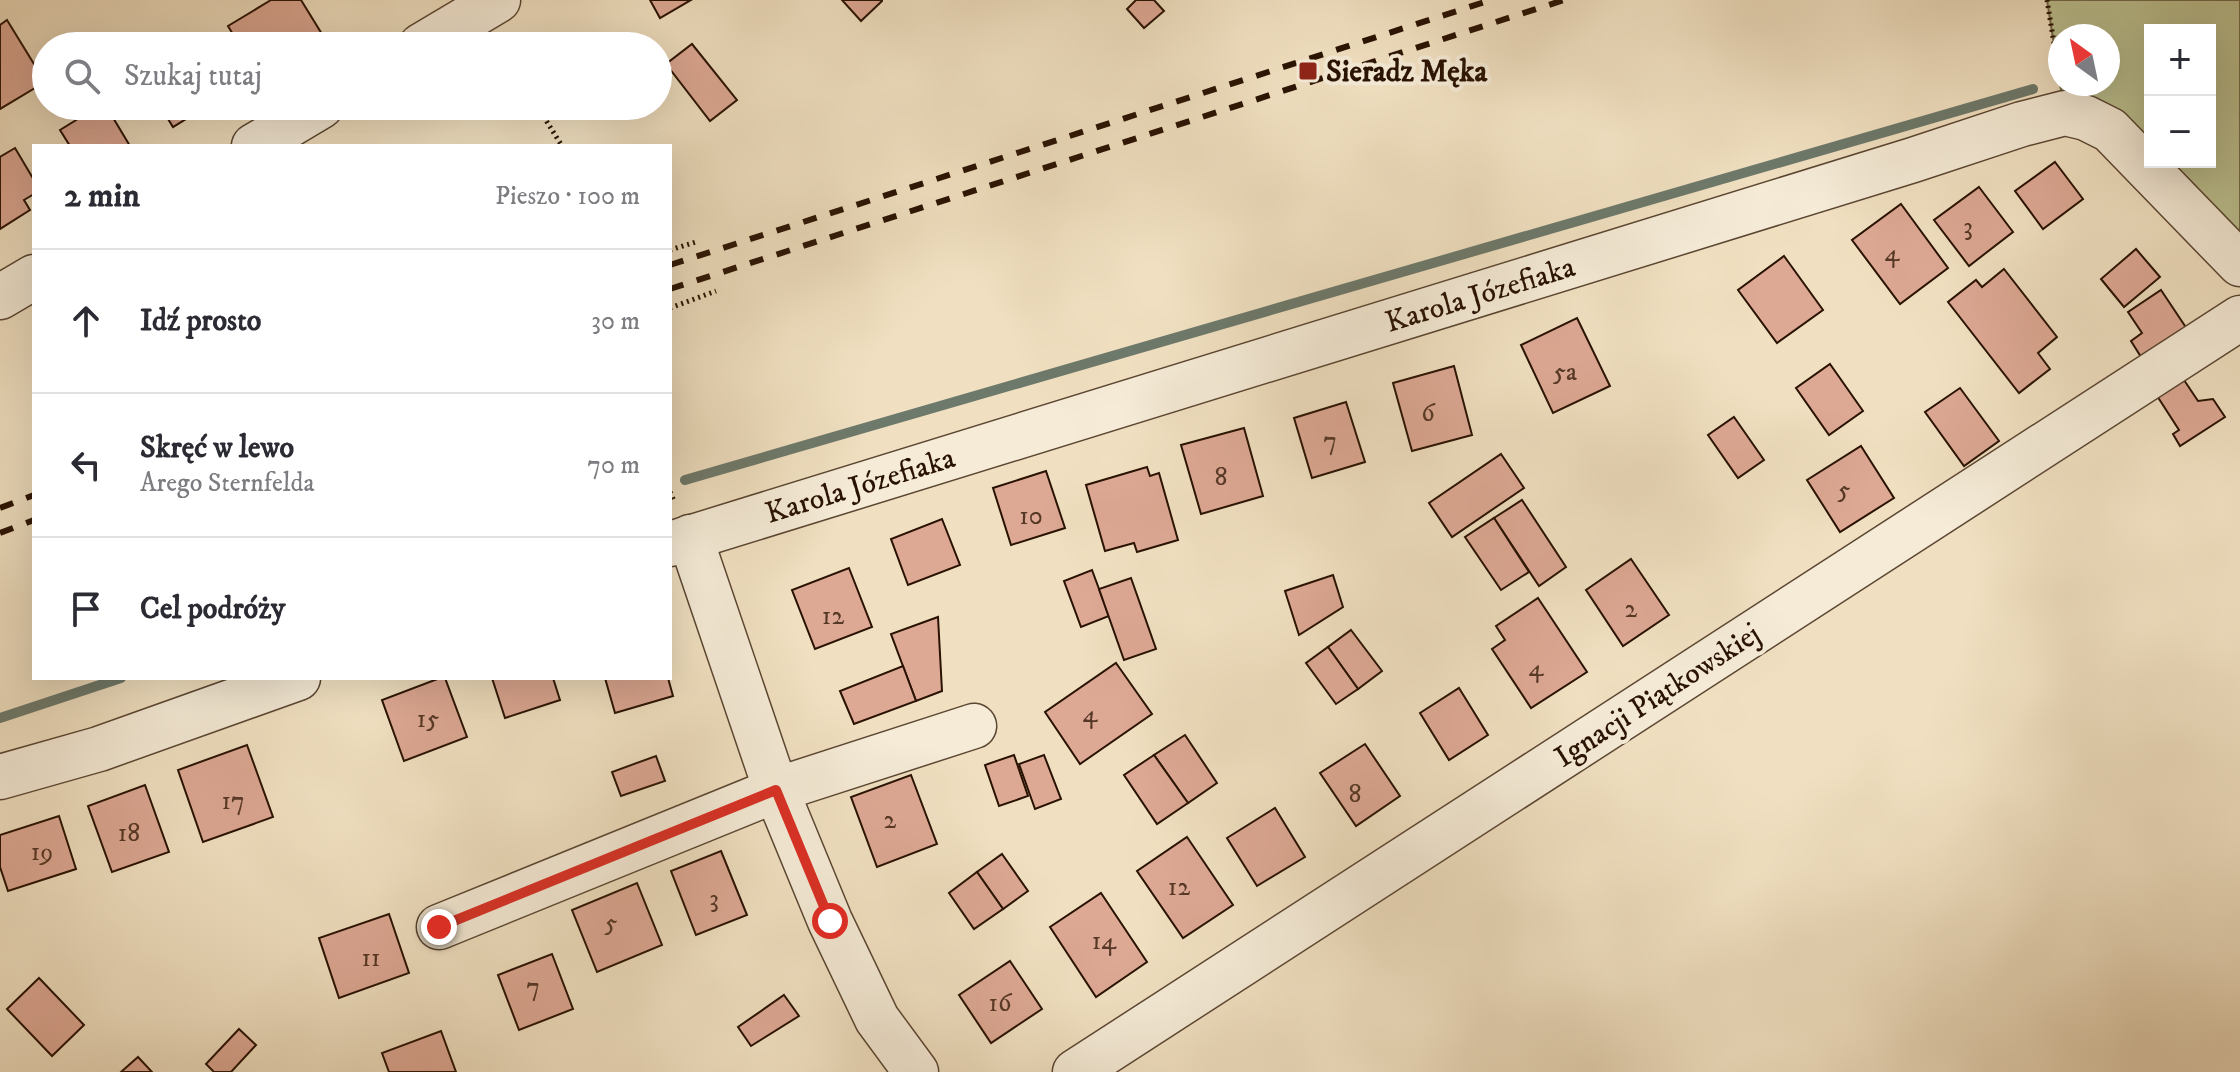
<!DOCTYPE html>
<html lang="pl">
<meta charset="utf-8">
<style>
body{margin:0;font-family:"IM FELL DW Pica",serif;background:#f7f7f7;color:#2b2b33}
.controls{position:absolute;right:24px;top:24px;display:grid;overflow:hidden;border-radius:0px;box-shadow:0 8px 32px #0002}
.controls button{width:72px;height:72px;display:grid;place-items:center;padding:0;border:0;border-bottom:2px solid #e1e1e2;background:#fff;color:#2b2b33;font:40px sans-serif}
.compass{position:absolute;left:2048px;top:24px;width:72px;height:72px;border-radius:50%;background:#fff;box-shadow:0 8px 32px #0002;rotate:327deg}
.stop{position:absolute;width:24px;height:24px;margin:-18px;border:6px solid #d93025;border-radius:50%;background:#fff}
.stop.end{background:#d93025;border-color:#fff;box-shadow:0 2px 8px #0008}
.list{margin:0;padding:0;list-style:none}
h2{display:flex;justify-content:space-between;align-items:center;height:104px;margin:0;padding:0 32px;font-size:34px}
h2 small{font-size:26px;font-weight:400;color:#7c7c81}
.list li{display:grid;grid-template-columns:52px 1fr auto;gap:24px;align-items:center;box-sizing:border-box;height:144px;padding:0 32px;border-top:2px solid #e1e1e2}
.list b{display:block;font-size:30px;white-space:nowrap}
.list p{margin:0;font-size:26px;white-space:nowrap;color:#7c7c81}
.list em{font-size:26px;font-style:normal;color:#7c7c81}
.icon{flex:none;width:44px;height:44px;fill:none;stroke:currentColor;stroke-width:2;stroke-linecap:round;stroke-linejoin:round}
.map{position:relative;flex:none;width:2240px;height:1072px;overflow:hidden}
.search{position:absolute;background:#fff;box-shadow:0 8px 32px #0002;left:32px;top:32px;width:640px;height:88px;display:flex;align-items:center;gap:20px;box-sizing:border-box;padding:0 28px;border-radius:44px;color:#7c7c81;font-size:30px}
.panel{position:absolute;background:#fff;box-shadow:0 8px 32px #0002;left:32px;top:144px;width:640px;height:536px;border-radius:0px}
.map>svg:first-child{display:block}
.green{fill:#bcc191;stroke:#726a4a;stroke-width:2;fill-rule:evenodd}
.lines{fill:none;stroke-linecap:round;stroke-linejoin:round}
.stream{stroke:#6d796b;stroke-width:10}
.building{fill:#dda894;stroke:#291202;stroke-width:2}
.minor-casing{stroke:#5b4632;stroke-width:47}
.path{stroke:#291202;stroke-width:5;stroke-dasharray:2 4;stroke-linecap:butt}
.minor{stroke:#f5ebd7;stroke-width:44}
.rail{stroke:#291202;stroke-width:6;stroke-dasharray:14 14;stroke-linecap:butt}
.route{stroke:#d93025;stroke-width:10}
.poi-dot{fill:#8f2418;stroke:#f5ebd7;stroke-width:3}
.labels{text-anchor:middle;stroke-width:8;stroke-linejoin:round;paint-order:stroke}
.number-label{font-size:26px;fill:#563826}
.poi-label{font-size:30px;font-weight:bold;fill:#291202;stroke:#f5ebd7;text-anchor:start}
.street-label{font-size:30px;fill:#291202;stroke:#f5ebd7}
</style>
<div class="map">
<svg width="2240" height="1072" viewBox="0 0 2240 1072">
<rect width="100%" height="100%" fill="#f0e0c1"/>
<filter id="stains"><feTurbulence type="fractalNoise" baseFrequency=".0025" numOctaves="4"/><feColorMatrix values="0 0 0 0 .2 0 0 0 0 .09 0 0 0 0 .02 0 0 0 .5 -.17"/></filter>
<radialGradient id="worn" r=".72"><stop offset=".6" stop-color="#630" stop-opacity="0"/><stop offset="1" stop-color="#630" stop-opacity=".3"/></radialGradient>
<path class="green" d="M2047 0H2240V264L2065 113 2060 84H2108V36H2060V83ZM2150 30H2210V162H2150Z"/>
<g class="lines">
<g class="stream">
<path d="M685 480 2033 89"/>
<path d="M0 718 121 678"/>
</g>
</g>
<g class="building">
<path d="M271 0H301L325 39 314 46H240L228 26Z"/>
<path d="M650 0H691L660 18Z"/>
<path d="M842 0H882V1L861 21Z"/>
<path d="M1136 0H1154L1164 11 1144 28 1127 9Z"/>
<path d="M7 20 45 82 0 109V25Z"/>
<path d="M692 44 737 100 710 121 666 64Z"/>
<path d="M99 106H106L130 146H70L60 130Z"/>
<path d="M160 106H207L173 127Z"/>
<path d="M15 148 34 180V194L24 200 30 210 0 229V157Z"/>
<path d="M2055 162 2083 199 2043 229 2015 191Z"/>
<path d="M1979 187 2013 232 1969 266 1934 220Z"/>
<path d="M1901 204 1948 268 1900 304 1852 240Z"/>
<path d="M2136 249 2160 277 2124 307 2101 279Z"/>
<path d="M1784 256 1823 310 1777 343 1738 290Z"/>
<path d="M2004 269 2057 337 2038 353 2050 369 2019 393 1948 302 1976 280 1982 287Z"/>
<path d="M2161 290 2193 338 2148 368 2131 341 2142 333 2128 312Z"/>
<path d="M1577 318 1610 386 1553 413 1521 345Z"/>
<path d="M1830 364 1863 411 1829 435 1796 388Z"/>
<path d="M1454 366 1472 435 1412 451 1393 383Z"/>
<path d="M2178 371 2198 401 2213 399 2225 417 2180 446 2173 434 2179 430 2152 388Z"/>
<path d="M1960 388 1999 441 1964 466 1925 412Z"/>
<path d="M1346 402 1365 462 1312 478 1294 418Z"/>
<path d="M1734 417 1764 460 1738 478 1708 435Z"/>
<path d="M1244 428 1263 496 1201 514 1181 445Z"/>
<path d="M1861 446 1894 498 1840 532 1807 480Z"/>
<path d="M1501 454 1524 488 1452 537 1429 503Z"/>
<path d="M1147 467 1150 476 1159 473 1178 540 1137 552 1134 543 1105 551 1086 485Z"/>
<path d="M1046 471 1065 528 1011 545 993 488Z"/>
<path d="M1522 500 1566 567 1539 586 1494 518Z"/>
<path d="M1494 518 1529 572 1501 590 1465 537Z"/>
<path d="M942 519 960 565 908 585 891 539Z"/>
<path d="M1631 559 1669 615 1623 646 1586 590Z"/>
<path d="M849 568 872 627 815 649 792 590Z"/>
<path d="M1092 570 1109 616 1081 627 1064 581Z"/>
<path d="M1333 575 1343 607 1299 635 1285 591Z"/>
<path d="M1131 578 1156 649 1124 660 1099 589Z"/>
<path d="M1538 598 1587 672 1531 708 1492 649 1505 640 1496 626Z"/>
<path d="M938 617 942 691 916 701 891 634Z"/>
<path d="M1351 630 1382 671 1358 689 1328 647Z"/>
<path d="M1328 647 1358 689 1336 704 1306 663Z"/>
<path d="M1116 663 1152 714 1080 764 1045 712Z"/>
<path d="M903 666 916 701 854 724 840 691Z"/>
<path d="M440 678H445L467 737 404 761 382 700Z"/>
<path d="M492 678H553L560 700 505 718Z"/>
<path d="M605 678H668L673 696 615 713Z"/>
<path d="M1459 688 1488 735 1449 760 1420 713Z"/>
<path d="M1185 735 1217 783 1188 803 1154 755Z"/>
<path d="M1365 744 1400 796 1356 826 1320 773Z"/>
<path d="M247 745 273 817 203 842 178 770Z"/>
<path d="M1014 755 1028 796 999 806 985 765Z"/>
<path d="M1044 755 1061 799 1035 809 1019 764Z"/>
<path d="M1154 755 1188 803 1157 824 1124 775Z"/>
<path d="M656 756 665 781 621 796 612 772Z"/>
<path d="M911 775 937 844 877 867 851 797Z"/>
<path d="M145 785 169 852 112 872 88 806Z"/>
<path d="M1275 808 1305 857 1257 886 1227 838Z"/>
<path d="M59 816 76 869 8 891 0 867V835Z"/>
<path d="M1187 837 1233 905 1183 938 1137 871Z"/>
<path d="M721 851 747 915 696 935 671 871Z"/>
<path d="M1002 854 1028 891 1003 909 977 872Z"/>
<path d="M977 872 1003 909 974 929 949 893Z"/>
<path d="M637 883 662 945 597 972 572 910Z"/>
<path d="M1101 893 1147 962 1096 997 1050 927Z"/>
<path d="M389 914 409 973 339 998 319 938Z"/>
<path d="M552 954 573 1009 519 1030 498 975Z"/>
<path d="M1010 961 1042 1009 991 1043 959 995Z"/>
<path d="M39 978 84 1025 52 1056 7 1009Z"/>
<path d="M784 995 799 1016 751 1046 738 1027Z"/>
<path d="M239 1029 256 1045 231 1072H214L206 1064Z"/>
<path d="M441 1031 456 1072H389L382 1053Z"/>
<path d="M138 1057 152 1072H121Z"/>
</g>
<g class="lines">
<g class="minor-casing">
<g id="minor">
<path d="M421 46 498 0"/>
<path d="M254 146 321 106"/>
<path d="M0 297 34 277"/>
<path d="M690 537 776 790 830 921 877 1019 916 1072"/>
<path d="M670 544 1913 160 2022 124 2065 113 2086 118 2110 130 2240 264"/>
<path d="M0 777 99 749 298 678"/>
<path d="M439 927 776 790 974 726"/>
<path d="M1075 1072 2240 318"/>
</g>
</g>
<g class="path">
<path d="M2047 0 2059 74"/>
<path d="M537 106 562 146"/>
<path d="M670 250 696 242"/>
<path d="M670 308 716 291"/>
<path d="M670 492 675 503"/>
</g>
<use href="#minor" class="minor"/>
<g class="rail">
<path d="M670 265 1491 0"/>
<path d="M670 289 1564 0"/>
<path d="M0 508 34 495"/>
<path d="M0 533 34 520"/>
</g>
</g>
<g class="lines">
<path class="route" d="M439 927 776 790 830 921"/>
</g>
<rect class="poi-dot" x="1298" y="61" width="20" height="20" rx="4"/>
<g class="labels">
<g class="number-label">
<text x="1968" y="235">3</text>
<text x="1892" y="261">4</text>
<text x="1565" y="380">5a</text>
<text x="1428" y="421">6</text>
<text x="1330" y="449">7</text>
<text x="1221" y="485">8</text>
<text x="1844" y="498">5</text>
<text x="1031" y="524">10</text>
<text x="1631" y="617">2</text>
<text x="833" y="624">12</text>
<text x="1536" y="676">4</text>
<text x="1090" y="722">4</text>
<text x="428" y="727">15</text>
<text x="1355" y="802">8</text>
<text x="233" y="809">17</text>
<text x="890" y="828">2</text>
<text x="129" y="841">18</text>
<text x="42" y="860">19</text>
<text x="1179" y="895">12</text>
<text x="714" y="907">3</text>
<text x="611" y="931">5</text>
<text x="1104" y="949">14</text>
<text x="371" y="966">11</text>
<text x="533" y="995">7</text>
<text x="1000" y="1011">16</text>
</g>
<g class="poi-label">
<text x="1326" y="81">Sieradz Męka</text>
</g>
<g class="street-label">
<text transform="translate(1480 294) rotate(-17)" y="10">Karola Józefiaka</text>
<text transform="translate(860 485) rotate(-17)" y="10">Karola Józefiaka</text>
<text transform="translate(1657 695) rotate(-33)" y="10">Ignacji Piątkowskiej</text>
</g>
</g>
<rect width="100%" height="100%" filter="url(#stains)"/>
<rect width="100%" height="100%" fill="url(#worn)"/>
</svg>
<div class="controls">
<button>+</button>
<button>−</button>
</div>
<svg class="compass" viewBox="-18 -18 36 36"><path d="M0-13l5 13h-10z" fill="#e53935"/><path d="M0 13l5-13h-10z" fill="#7c7c81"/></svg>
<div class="stop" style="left:830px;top:921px"></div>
<div class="stop end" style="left:439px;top:927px"></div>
<div class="search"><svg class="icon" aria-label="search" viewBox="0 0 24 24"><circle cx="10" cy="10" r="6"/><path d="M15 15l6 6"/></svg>Szukaj tutaj</div>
<section class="panel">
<h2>2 min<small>Pieszo · 100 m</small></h2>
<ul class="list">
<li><svg class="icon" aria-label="ahead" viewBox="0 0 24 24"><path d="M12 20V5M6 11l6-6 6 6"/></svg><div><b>Idź prosto</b></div><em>30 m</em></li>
<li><svg class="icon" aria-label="left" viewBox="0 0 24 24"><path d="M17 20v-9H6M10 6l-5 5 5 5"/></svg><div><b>Skręć w lewo</b><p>Arego Sternfelda</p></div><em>70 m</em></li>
<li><svg class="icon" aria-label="arrive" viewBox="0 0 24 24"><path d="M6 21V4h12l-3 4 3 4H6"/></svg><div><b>Cel podróży</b></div></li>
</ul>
</section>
</div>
